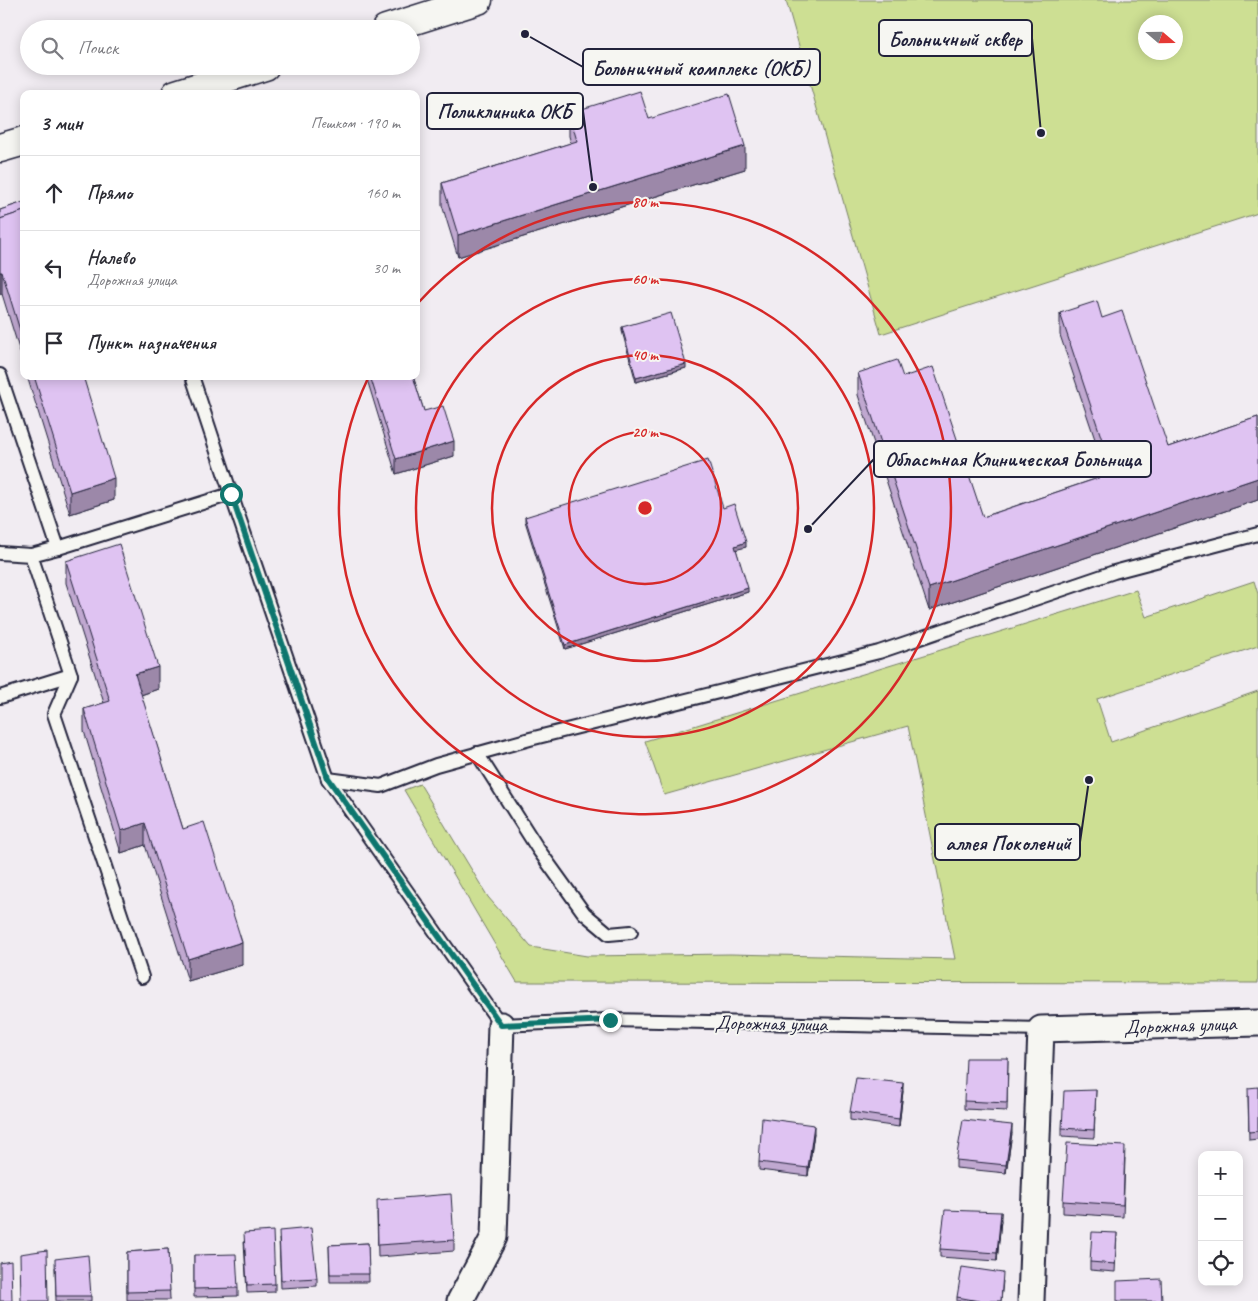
<!DOCTYPE html>
<html lang="ru">
<meta charset="utf-8">
<style>
body{margin:0;font-family:Caveat,sans-serif;background:#f7f7f7;color:#2b2b33}
.controls{position:absolute;right:15px;bottom:15px;display:grid;overflow:hidden;border-radius:10px;box-shadow:0 2px 12px #0003}
.controls button{width:45px;height:45px;display:grid;place-items:center;padding:0;border:0;border-bottom:1px solid #e1e1e2;background:#fff;color:#2b2b33;font:25px sans-serif}
.compass{position:absolute;left:1138px;top:15px;width:45px;height:45px;border-radius:50%;background:#fff;box-shadow:0 2px 12px #0003;rotate:110deg}
.stop{position:absolute;width:15px;height:15px;margin:-11px;border:4px solid #0f766e;border-radius:50%;background:#fff}
.stop.end{background:#0f766e;border-color:#fff;box-shadow:0 1px 5px #0008}
.list{margin:0;padding:0;list-style:none}
h2{display:flex;justify-content:space-between;align-items:center;height:65px;margin:0;padding:0 20px;font-size:21px}
h2 small{font-size:16px;font-weight:400;color:#7c7c81}
.list li{display:grid;grid-template-columns:32px 1fr auto;gap:15px;align-items:center;box-sizing:border-box;height:75px;padding:0 20px;border-top:1px solid #e1e1e2}
.list b{display:block;font-size:19px;white-space:nowrap}
.list p{margin:0;font-size:16px;white-space:nowrap;color:#7c7c81}
.list em{font-size:16px;font-style:normal;color:#7c7c81}
.icon{flex:none;width:28px;height:28px;fill:none;stroke:currentColor;stroke-width:2;stroke-linecap:round;stroke-linejoin:round}
.map{position:relative;flex:none;width:1258px;height:1301px;overflow:hidden}
.search{position:absolute;background:#fff;box-shadow:0 2px 12px #0003;left:20px;top:20px;width:400px;height:55px;display:flex;align-items:center;gap:12px;box-sizing:border-box;padding:0 18px;border-radius:28px;color:#7c7c81;font-size:19px}
.panel{position:absolute;background:#fff;box-shadow:0 2px 12px #0003;left:20px;top:90px;width:400px;height:290px;border-radius:10px}
.map>svg:first-child{display:block}
.green{fill:#cddf93;stroke:#788067;fill-rule:evenodd}
.lines{fill:none;stroke-linecap:round;stroke-linejoin:round}
.lane-casing{stroke:#22223b;stroke-width:16}
.street-casing{stroke:#22223b;stroke-width:29}
.secondary-casing{stroke:#22223b;stroke-width:31}
.lane{stroke:#f6f6f2;stroke-width:12}
.street{stroke:#f6f6f2;stroke-width:25}
.secondary{stroke:#f6f6f2;stroke-width:28}
.wall{fill:#c0a8d0;stroke:#22223b}
.shaded-wall{fill:#9c88a9;stroke:#22223b}
.building{fill:#dfc3f2;stroke:#22223b}
.route{stroke:#0f766e;stroke-width:6}
.ring{fill:none;stroke:#d62828;stroke-width:2.5}
.labels{text-anchor:middle;stroke-width:4;stroke-linejoin:round;paint-order:stroke}
.street-label{font-size:20px;fill:#22223b;stroke:#f6f6f2}
.centre{fill:#d62828;stroke:#f6f6f2;stroke-width:2.5}
.ring-label{font-size:15px;text-anchor:middle;font-weight:bold;fill:#d62828;stroke:#f6f6f2;stroke-width:4;stroke-linejoin:round;paint-order:stroke}
.leader{fill:none;stroke:#22223b;stroke-width:2}
.callout-dot{fill:#22223b;stroke:#f6f6f2;stroke-width:2}
.callout{fill:#f6f6f2;stroke:#22223b;stroke-width:2}
.callout-label{font-size:21px;text-anchor:middle;font-weight:bold;fill:#22223b}
</style>
<div class="map">
<svg width="1258" height="1301" viewBox="0 0 1258 1301">
<rect width="100%" height="100%" fill="#f1ecf2"/>
<filter id="ink" filterUnits="userSpaceOnUse"><feTurbulence type="fractalNoise" baseFrequency=".02" numOctaves="2"/><feDisplacementMap in="SourceGraphic" scale="10" xChannelSelector="R" yChannelSelector="G"/><feConvolveMatrix kernelMatrix="1 2 1 2 8 2 1 2 1" color-interpolation-filters="sRGB"/></filter>
<g filter="url(#ink)">
<g class="green">
<path d="M786 0H1258V213L881 334ZM1146 22H1176V52H1146Z"/>
<path d="M1254 581 1258 594V646L1097 699 1111 742 1258 691V983L517 982 404 790 420 784 488 897 531 947 587 956 730 954 955 959 908 726 664 795 645 741 1136 590 1146 617Z"/>
</g>
<g class="lines">
<g class="lane-casing">
<g id="lane">
<path d="M0 375 58 548 231 494"/>
<path d="M192 376 231 494 328 779 501 1025 610 1020 1041 1029"/>
<path d="M58 548 31 555 71 675 54 714 142 977"/>
<path d="M0 553 31 555"/>
<path d="M0 697 71 675"/>
<path d="M477 753 538 849 584 913 609 934 631 932"/>
<path d="M328 779 381 786 436 765 530 739 879 652 1114 572 1258 534"/>
</g>
</g>
<g class="street-casing">
<g id="street">
<path d="M460 1301 494 1237 501 1025"/>
<path d="M1031 1301 1041 1029 1258 1023"/>
</g>
</g>
<g class="secondary-casing">
<g id="secondary">
<path d="M386 29 478 0"/>
<path d="M176 94 265 66"/>
<path d="M0 148 24 141"/>
</g>
</g>
<use href="#lane" class="lane"/>
<use href="#street" class="street"/>
<use href="#secondary" class="secondary"/>
</g>
<g class="wall">
<path d="M569 113 649 119 745 169 458 257 442 205V183L571 143 569 136Z"/>
<path d="M24 202V365L2 294H0V210Z"/>
<path d="M1060 313 1102 318 1168 447 1258 417V500L929 610 858 395V373L903 377 983 517 1107 475 1060 335Z"/>
<path d="M622 327 686 368 636 382 622 331Z"/>
<path d="M27 376H83L114 500 70 514Z"/>
<path d="M366 376H413L424 411 454 456 396 474Z"/>
<path d="M723 508 746 547 736 549 748 592 565 649 525 521V517Z"/>
<path d="M66 561 158 689 141 695 183 829 242 965 188 981 145 845 121 853 84 731V709L104 703 66 583Z"/>
<path d="M1008 1058 1007 1111 964 1109V1101Z"/>
<path d="M1258 1087V1139L1249 1140 1248 1096Z"/>
<path d="M1096 1090 1094 1138 1062 1136V1128Z"/>
<path d="M903 1091 899 1127 850 1120V1112Z"/>
<path d="M814 1133 808 1176 759 1170V1162Z"/>
<path d="M1012 1133 1006 1173 956 1168V1160Z"/>
<path d="M1125 1158 1123 1217 1063 1213V1201Z"/>
<path d="M377 1212 454 1240V1251L378 1257Z"/>
<path d="M1001 1220 997 1261 940 1257V1249Z"/>
<path d="M1117 1233 1115 1272 1090 1270V1262Z"/>
<path d="M279 1239 317 1278V1286L281 1288Z"/>
<path d="M244 1241 275 1284V1292L247 1293Z"/>
<path d="M368 1243 369 1282H330L329 1245Z"/>
<path d="M168 1249 170 1300H127V1252Z"/>
<path d="M194 1255 238 1288V1296L194 1297Z"/>
<path d="M55 1267 91 1296V1301H56Z"/>
<path d="M1003 1281 1001 1301H957V1297Z"/>
</g>
<g class="shaded-wall">
<path d="M745 146V169L458 257V235Z"/>
<rect x="0" y="272" width="2" height="22"/>
<path d="M686 364V368L636 382V378Z"/>
<path d="M454 441V456L396 474V459Z"/>
<path d="M114 478V500L70 514V492Z"/>
<path d="M1258 478V500L929 610V588Z"/>
<path d="M746 542V547L735 550V546Z"/>
<path d="M748 588V592L565 649V645Z"/>
<path d="M158 667V689L135 697V674Z"/>
<path d="M145 823V845L121 853V831Z"/>
<path d="M242 942V965L188 981V959Z"/>
<path d="M903 1083V1091L899 1127V1119Z"/>
<path d="M814 1125V1133L808 1176V1168Z"/>
<path d="M1012 1125V1133L1006 1173V1165Z"/>
<path d="M1001 1212V1220L997 1261V1253Z"/>
</g>
<g class="building">
<path d="M640 91 649 119 729 94 745 146 458 235 442 183 577 141 569 113Z"/>
<path d="M24 202V211L0 219V210Z"/>
<path d="M24 211V343L2 272H0V219Z"/>
<path d="M1097 301 1102 318 1122 311 1168 447 1258 417V478L929 588 858 373 897 360 903 377 933 367 983 517 1113 473 1060 313Z"/>
<path d="M671 313 686 364 636 378 622 327Z"/>
<path d="M34 376H83L114 478 70 492Z"/>
<path d="M370 376H413L424 411 443 406 454 441 396 459Z"/>
<path d="M708 460 723 508 734 504 746 542 735 546 748 588 565 645 525 517Z"/>
<path d="M119 544 158 667 135 674 183 829 204 822 242 942 188 959 145 823 121 831 84 709 110 701 66 561Z"/>
<path d="M966 1058H1008L1007 1103 964 1101Z"/>
<path d="M856 1078 903 1083 899 1119 850 1112Z"/>
<path d="M1258 1087V1131L1249 1132 1248 1088Z"/>
<path d="M1096 1090 1094 1130 1062 1128 1064 1091Z"/>
<path d="M762 1118 814 1125 808 1168 759 1162Z"/>
<path d="M963 1120 1012 1125 1006 1165 956 1160Z"/>
<path d="M1067 1143 1125 1146 1123 1205 1063 1201Z"/>
<path d="M451 1194 454 1240 378 1245 377 1200Z"/>
<path d="M945 1210 1001 1212 997 1253 940 1249Z"/>
<path d="M311 1228 317 1278 281 1280 279 1231Z"/>
<path d="M273 1231 275 1284 247 1285 244 1233Z"/>
<path d="M1092 1232 1117 1233 1115 1264 1090 1262Z"/>
<path d="M368 1243 369 1274H330L329 1245Z"/>
<path d="M168 1249 170 1291 127 1292V1252Z"/>
<path d="M47 1250 48 1301H21L20 1254Z"/>
<path d="M236 1254 238 1288 194 1289V1255Z"/>
<path d="M88 1255 91 1296H56L55 1259Z"/>
<path d="M11 1261 12 1301H0V1263Z"/>
<path d="M962 1267 1003 1273 1001 1301H979L957 1297Z"/>
<path d="M1161 1279 1162 1301H1117V1281Z"/>
</g>
</g>
<g class="lines" filter="url(#ink)">
<path class="route" d="M231 494 328 778 501 1025 610 1020"/>
</g>
<g class="ring">
<circle cx="645" cy="508" r="76"/>
<circle cx="645" cy="508" r="153"/>
<circle cx="645" cy="508" r="229"/>
<path d="M418 303A306 306 0 1 1 369 376"/>
</g>
<g class="labels">
<g class="street-label">
<text transform="translate(771 1023) rotate(1)" y="7">Дорожная улица</text>
<text transform="translate(1180 1025) rotate(-2)" y="7">Дорожная улица</text>
</g>
</g>
<circle cx="645" cy="508" r="8" class="centre"/>
<g class="ring-label">
<text x="645" y="207">80 m</text>
<text x="645" y="284">60 m</text>
<text x="645" y="360">40 m</text>
<text x="645" y="437">20 m</text>
</g>
<path class="leader" d="M1041 133L1032 38M525 34L583 67M593 187L583 111M808 529L874 459M1089 780L1080 842"/>
<g class="callout-dot">
<circle cx="1041" cy="133" r="5"/>
<circle cx="525" cy="34" r="5"/>
<circle cx="593" cy="187" r="5"/>
<circle cx="808" cy="529" r="5"/>
<circle cx="1089" cy="780" r="5"/>
</g>
<g class="callout">
<rect x="879" y="20" width="153" height="36" rx="5"/>
<rect x="583" y="49" width="237" height="36" rx="5"/>
<rect x="427" y="93" width="156" height="36" rx="5"/>
<rect x="874" y="441" width="277" height="36" rx="5"/>
<rect x="935" y="824" width="145" height="36" rx="5"/>
</g>
<g class="callout-label">
<text x="955" y="46">Больничный сквер</text>
<text x="701" y="75">Больничный комплекс (ОКБ)</text>
<text x="505" y="118">Поликлиника ОКБ</text>
<text x="1013" y="466">Областная Клиническая Больница</text>
<text x="1008" y="850">аллея Поколений</text>
</g>
</svg>
<div class="controls">
<button>+</button>
<button>−</button>
<button><svg class="icon" aria-label="locate" viewBox="0 0 24 24"><circle cx="12" cy="12" r="6"/><path d="M12 2v4M12 18v4M2 12h4M18 12h4"/></svg></button>
</div>
<svg class="compass" viewBox="-18 -18 36 36"><path d="M0-13l5 13h-10z" fill="#e53935"/><path d="M0 13l5-13h-10z" fill="#7c7c81"/></svg>
<div class="stop" style="left:231px;top:494px"></div>
<div class="stop end" style="left:610px;top:1020px"></div>
<div class="search"><svg class="icon" aria-label="search" viewBox="0 0 24 24"><circle cx="10" cy="10" r="6"/><path d="M15 15l6 6"/></svg>Поиск</div>
<section class="panel">
<h2>3 мин<small>Пешком · 190 m</small></h2>
<ul class="list">
<li><svg class="icon" aria-label="ahead" viewBox="0 0 24 24"><path d="M12 20V5M6 11l6-6 6 6"/></svg><div><b>Прямо</b></div><em>160 m</em></li>
<li><svg class="icon" aria-label="left" viewBox="0 0 24 24"><path d="M17 20v-9H6M10 6l-5 5 5 5"/></svg><div><b>Налево</b><p>Дорожная улица</p></div><em>30 m</em></li>
<li><svg class="icon" aria-label="arrive" viewBox="0 0 24 24"><path d="M6 21V4h12l-3 4 3 4H6"/></svg><div><b>Пункт назначения</b></div></li>
</ul>
</section>
</div>
